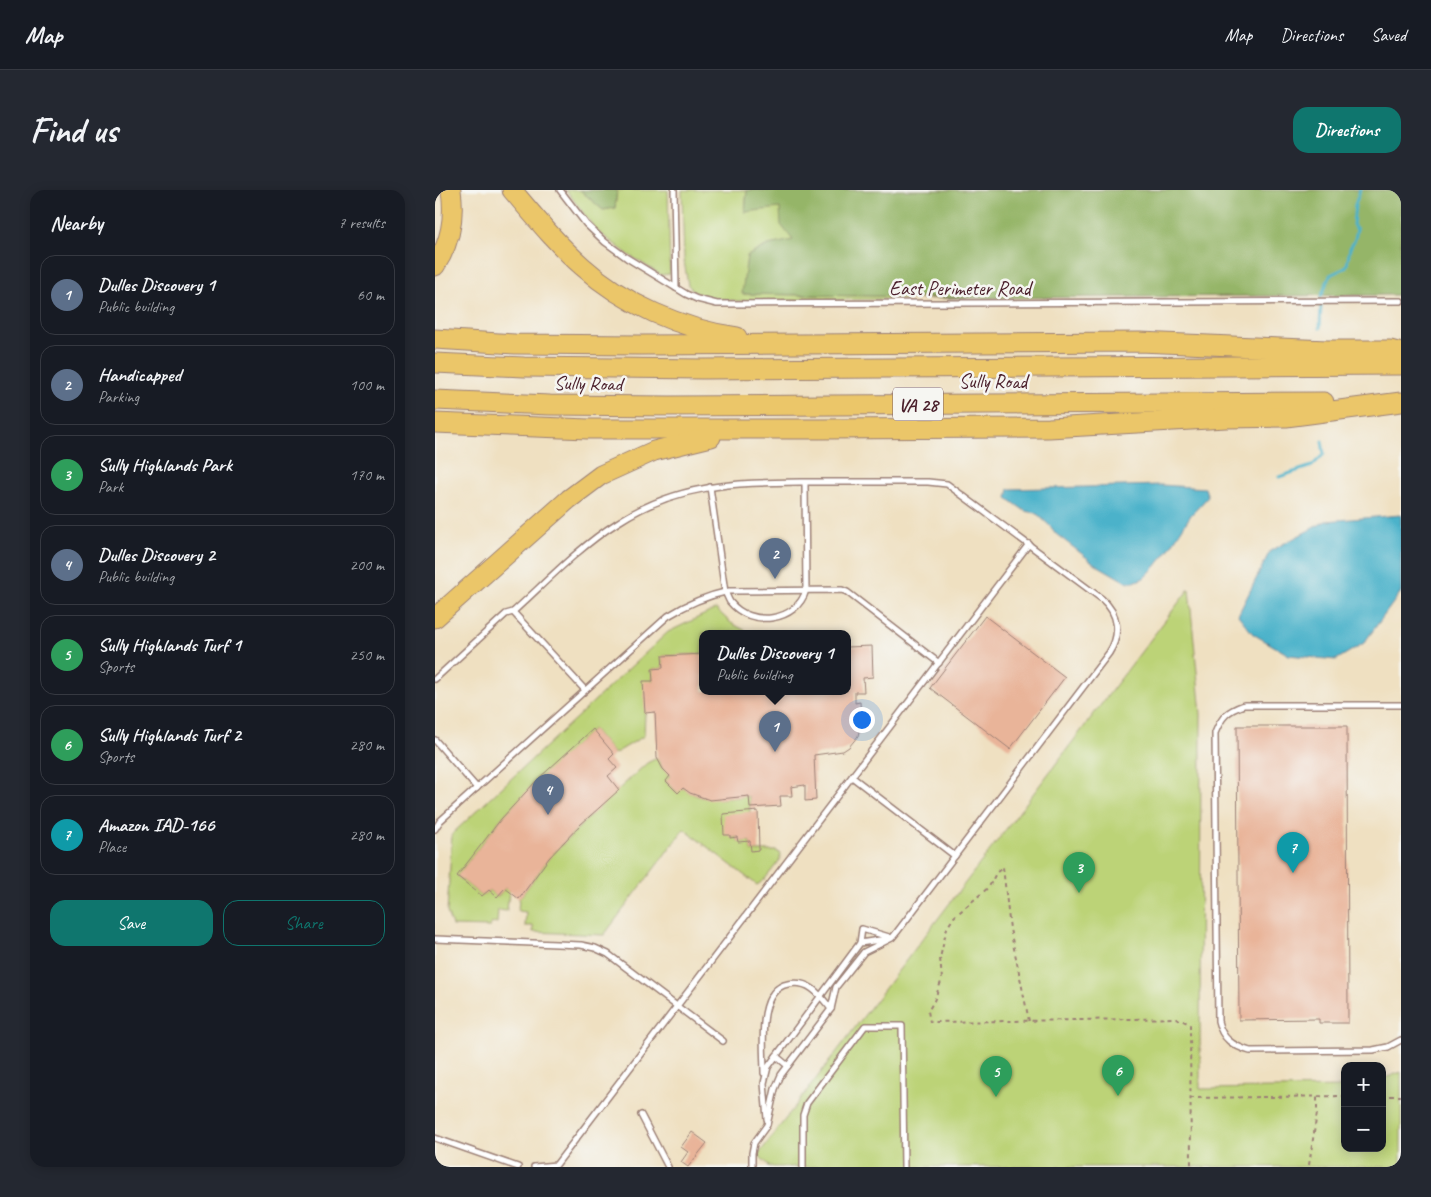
<!DOCTYPE html>
<meta charset="utf-8">
<style>
body{margin:0;font-family:Caveat,sans-serif;background:#242831;color:#f1f3f6}
.controls{position:absolute;right:15px;bottom:15px;display:grid;overflow:hidden;border-radius:10px;box-shadow:0 2px 12px #0003}
.controls button{width:45px;height:45px;display:grid;place-items:center;padding:0;border:0;border-bottom:1px solid #363941;background:#171b24;color:#f1f3f6;font:25px sans-serif}
.you{position:absolute;left:426px;top:529px;width:18px;height:18px;margin:-12px;border:4px solid #fff;border-radius:50%;background:#1a73e8;box-shadow:0 0 0 8px #1a73e833}
.badge{display:grid;place-items:center;width:32px;height:32px;border-radius:50%;background:#0f766e;color:#fff;font-size:16px;font-weight:700}
.pin{position:absolute;translate:-50% -41px;filter:drop-shadow(0 1px 2px #0008)}
.pin::after{content:'';position:absolute;top:26px;width:18px;height:15px;background:inherit;clip-path:polygon(0 0,100% 0,50% 100%)}
.popup{position:absolute;left:264px;top:440px;width:152px;height:65px;box-sizing:border-box;display:grid;place-content:center;border-radius:10px;background:#171b24;filter:drop-shadow(0 1px 4px #0005);font-size:16px;white-space:nowrap;color:#9ea1a6}
.popup b{font-size:19px;color:#f1f3f6}
.popup::after{content:'';position:absolute;left:50%;top:100%;margin-left:-10px;border:10px solid transparent;border-top-color:#171b24}
.list{margin:0;padding:0;list-style:none}
h2{display:flex;justify-content:space-between;align-items:center;height:65px;margin:0;padding:0 20px;font-size:21px}
h2 small{font-size:16px;font-weight:400;color:#9ea1a6}
.list li{display:grid;grid-template-columns:32px 1fr auto;gap:15px;align-items:center;box-sizing:border-box;height:80px;margin:0 10px 10px;padding:0 10px;border:1px solid #363941;border-radius:15px}
.list b{display:block;font-size:19px;white-space:nowrap}
.list p{margin:0;font-size:16px;white-space:nowrap;color:#9ea1a6}
.list em{font-size:16px;font-style:normal;color:#9ea1a6}
.actions{display:flex;gap:10px;padding:15px 20px}
.actions a{flex:1;padding:11px 0;border:1px solid #0f766e;border-radius:15px;text-align:center;font-size:18px;color:#0f766e}
.actions .main{background:#0f766e;color:#fff}
.map{position:relative;flex:none;width:966px;height:977px;overflow:hidden;border-radius:15px}
header{display:flex;align-items:center;gap:30px;box-sizing:border-box;height:70px;padding:0 25px;background:#171b24;border-bottom:1px solid #363941}
header strong{font-size:24px}
nav{display:flex;gap:28px;margin-inline-start:auto;font-size:18px}
.intro{display:flex;align-items:center;justify-content:space-between;box-sizing:border-box;height:120px;padding:0 30px}
h1{margin:0;font-size:35px}
.button{padding:12px 22px;border-radius:15px;background:#0f766e;color:#fff;font-size:18px;font-weight:700}
main{display:flex;gap:30px;padding:0 30px}
aside{flex:1;background:#171b24;border-radius:15px;box-shadow:0 2px 12px #0003}
.map>svg:first-child{display:block}
.green{fill:#bcd377;stroke:#837951}
.forest{fill:#95b568;stroke:#706a4a}
.water{fill:#4bb2ca;stroke:#4a687a}
.lines{fill:none;stroke-linecap:round;stroke-linejoin:round}
.stream{stroke:#4bb2ca;stroke-width:3}
.building{fill:#e9b499}
.service-casing{stroke:#9c8076;stroke-width:8}
.motorway-casing{stroke:#9c8076;stroke-width:21}
.path{stroke:#9c8076;stroke-width:2;stroke-dasharray:4 4;stroke-linecap:butt}
.service{stroke:#fff;stroke-width:5}
.motorway{stroke:#ebc669;stroke-width:19}
.labels{text-anchor:middle;stroke-width:5;stroke-linejoin:round;paint-order:stroke}
.shield{fill:#f6f6f2;stroke:#7e6067;stroke-width:1}
.shield-label{font-size:19px;font-weight:bold;fill:#4a1f2b}
.street-label{font-size:20px;fill:#4a1f2b;stroke:#f6f6f2}
</style>
<header>
<strong>Map</strong>
<nav><a>Map</a><a>Directions</a><a>Saved</a></nav>
</header>
<div class="intro"><h1>Find us</h1><a class="button">Directions</a></div>
<main>
<aside>
<h2>Nearby<small>7 results</small></h2>
<ul class="list">
<li><span class="badge" style="background:#5c6f8a">1</span><div><b>Dulles Discovery 1</b><p>Public building</p></div><em>60 m</em></li>
<li><span class="badge" style="background:#5c6f8a">2</span><div><b>Handicapped</b><p>Parking</p></div><em>100 m</em></li>
<li><span class="badge" style="background:#2e9e5b">3</span><div><b>Sully Highlands Park</b><p>Park</p></div><em>170 m</em></li>
<li><span class="badge" style="background:#5c6f8a">4</span><div><b>Dulles Discovery 2</b><p>Public building</p></div><em>200 m</em></li>
<li><span class="badge" style="background:#2e9e5b">5</span><div><b>Sully Highlands Turf 1</b><p>Sports</p></div><em>250 m</em></li>
<li><span class="badge" style="background:#2e9e5b">6</span><div><b>Sully Highlands Turf 2</b><p>Sports</p></div><em>280 m</em></li>
<li><span class="badge" style="background:#0f9aa8">7</span><div><b>Amazon IAD-166</b><p>Place</p></div><em>280 m</em></li>
</ul>
<div class="actions"><a class="main">Save</a><a>Share</a></div>
</aside>
<div class="map">
<svg width="966" height="977" viewBox="0 0 966 977">
<rect width="100%" height="100%" fill="#f6f6f2"/>
<filter id="ink" filterUnits="userSpaceOnUse"><feTurbulence type="fractalNoise" baseFrequency=".02" numOctaves="2"/><feDisplacementMap in="SourceGraphic" scale="10" xChannelSelector="R" yChannelSelector="G"/><feConvolveMatrix kernelMatrix="1 2 1 2 8 2 1 2 1" color-interpolation-filters="sRGB"/></filter>
<filter id="wash" filterUnits="userSpaceOnUse"><feTurbulence type="fractalNoise" baseFrequency=".0096" numOctaves="4" result="noise"/><feDisplacementMap in="SourceGraphic" scale="20" xChannelSelector="R" yChannelSelector="G"/><feGaussianBlur stdDeviation="1.12" result="paint"/><feColorMatrix in="noise" values="0 0 0 0 0 0 0 0 0 0 0 0 0 0 0 0 0 1.4 0 .05"/><feComposite in="paint" operator="in"/></filter>
<g filter="url(#wash)">
<rect width="100%" height="100%" fill="#efe0c1"/>
<g class="green">
<path d="M131 0H145L168 20 180 18 182 0H233L235 84 226 85 194 65 161 40Z"/>
<path d="M247 0H312L310 22 345 17 358 51 333 55 312 66 308 104 558 108 302 111 279 108 261 103 253 95 249 71Z"/>
<path d="M754 399 766 524 765 899 910 897V958H947V889L966 882V977H332L334 975 323 965Z"/>
<path d="M281 419 296 433 315 443H268L267 464 227 466 228 478 217 479 218 491 210 523 209 546 179 564 158 539 104 589 66 629 22 686 47 706 54 700 62 707 70 698 74 701 72 721 63 720 62 733 55 734V737L17 736 12 722 17 644 233 442Z"/>
<path d="M222 568 228 579 235 586 231 592 242 602 248 598C270 614 288 608 314 606L315 622 295 645 296 648 302 647 303 652 315 651 316 661H341L345 663V670L329 690 322 695 249 639 169 745 98 742V736H90L91 722 83 721 84 709 114 668 160 621 212 573Z"/>
</g>
<g class="forest">
<path d="M145 0H182L180 18 168 20Z"/>
<path d="M312 0H966V105L558 108 307 104 312 66 333 55 358 50 346 35 345 18 310 22Z"/>
</g>
<g class="water">
<path d="M726 295 770 298 773 307 756 325 734 359 720 377 709 388 699 392H691L660 374 621 344 616 337 601 323 590 321 572 308 574 299Z"/>
<path d="M966 325V402L929 453 901 470 854 465 818 444 803 425 835 361 891 331Z"/>
</g>
<g class="lines">
<g class="stream">
<path d="M886 107 895 85 910 78 912 75 915 58 920 49 922 39 918 35 920 15 925 0"/>
<path d="M885 138 886 113"/>
<path d="M844 287 877 276 889 264 887 251"/>
</g>
</g>
<g id="blocks">
<g class="building">
<path d="M550 426 630 487 575 559 495 498Z"/>
<path d="M437 456 438 487 428 488 429 502H420V513L425 512 426 532 423 546 414 557 408 561 379 565 381 610 370 611V595L356 597 357 606H345L346 616 315 618 314 606 275 610 255 603 248 598 243 603 231 591 235 586 228 579 222 568 220 522 210 523 208 491H218L217 479 228 478 227 466 268 464V501H412V457Z"/>
<path d="M802 536H912L913 833H884V829L804 830Z"/>
<path d="M158 539 179 564 174 569 182 578 173 586 184 600 145 635 114 668 84 709 70 698 62 707 54 700 47 706 22 686 66 629 103 589Z"/>
<path d="M323 621 324 660 316 661 315 651 303 652 302 647 295 648V645H289L288 624Z"/>
<path d="M257 942 272 953 253 977 246 972 253 962 246 957Z"/>
</g>
</g>
</g>
<g filter="url(#ink)">
<use href="#blocks" fill-opacity="0" stroke="#9c8076" stroke-width="1"/>
<g class="lines">
<g class="service-casing">
<g id="service">
<path d="M125 0 151 34 170 52 192 68 251 104 262 109 282 114 966 111"/>
<path d="M239 0 241 98"/>
<path d="M275 297 290 402C292 405 293 409 295 412 316 438 362 432 371 400L370 293"/>
<path d="M78 422 150 500"/>
<path d="M0 489 71 424 78 422C112 391 144 357 182 333 244 292 304 293 375 292 415 292 454 292 493 292L512 294 667 409C684 424 686 444 674 463L462 742 457 748 429 762 401 797 396 819 346 885 340 899 332 935 319 953 317 963V977"/>
<path d="M966 515H809C792 521 787 526 780 543L783 831C787 849 798 856 815 861L938 860 953 857 966 850"/>
<path d="M0 550 42 598"/>
<path d="M417 587 520 666"/>
<path d="M0 639 5 631 233 426C252 414 271 406 294 401L407 400 412 402 504 473"/>
<path d="M0 749 146 755 160 758 173 764 288 851"/>
<path d="M425 753 427 739 454 747"/>
<path d="M341 866 353 876"/>
<path d="M329 883C329 858 321 800 353 794 375 790 384 804 396 819"/>
<path d="M206 925 233 977"/>
<path d="M332 929 329 893 333 877 425 753 451 749"/>
<path d="M0 948 83 977"/>
<path d="M99 977 121 975 594 354"/>
<path d="M368 977V925L372 913 430 836H467L469 977"/>
</g>
</g>
<g class="motorway-casing">
<g id="motorway">
<path d="M77 0C99 26 121 53 147 76 189 114 246 139 302 147"/>
<path d="M0 76C16 52 20 28 16 0"/>
<path d="M0 149 80 154 205 155 705 152 892 160H955L966 163"/>
<path d="M0 173 89 177 268 179 966 175"/>
<path d="M0 210 115 215 235 216 889 212"/>
<path d="M0 233 153 239H384L614 238 791 228 851 227 966 212"/>
<path d="M0 428 134 309 166 285 219 261 276 247"/>
</g>
</g>
<g class="path">
<path d="M594 831 575 739 568 677 561 683 554 697 519 727 512 738 505 768 507 789 499 811 493 821 495 832C577 831 659 830 741 828L755 834 756 977"/>
<path d="M947 906H966"/>
<path d="M755 908 910 906"/>
<path d="M874 975 882 923V906"/>
</g>
<use href="#service" class="service"/>
<use href="#motorway" class="motorway"/>
</g>
</g>
<g class="labels">
<rect class="shield" x="458" y="197.5" width="50" height="33" rx="4"/>
<g class="shield-label">
<text x="483" y="221">VA 28</text>
</g>
<g class="street-label">
<text x="525" y="105">East Perimeter Road</text>
<text x="558" y="198">Sully Road</text>
<text transform="translate(153 193) rotate(1)" y="7">Sully Road</text>
</g>
</g>
</svg>
<div class="controls">
<button>+</button>
<button>−</button>
</div>
<div class="you"></div>
<div class="pin badge" style="left:340px;top:562px;background:#5c6f8a">1</div>
<div class="popup"><b>Dulles Discovery 1</b>Public building</div>
<div class="pin badge" style="left:340px;top:389px;background:#5c6f8a">2</div>
<div class="pin badge" style="left:644px;top:703px;background:#2e9e5b">3</div>
<div class="pin badge" style="left:113px;top:625px;background:#5c6f8a">4</div>
<div class="pin badge" style="left:561px;top:907px;background:#2e9e5b">5</div>
<div class="pin badge" style="left:683px;top:906px;background:#2e9e5b">6</div>
<div class="pin badge" style="left:858px;top:683px;background:#0f9aa8">7</div>
</div>
</main>
